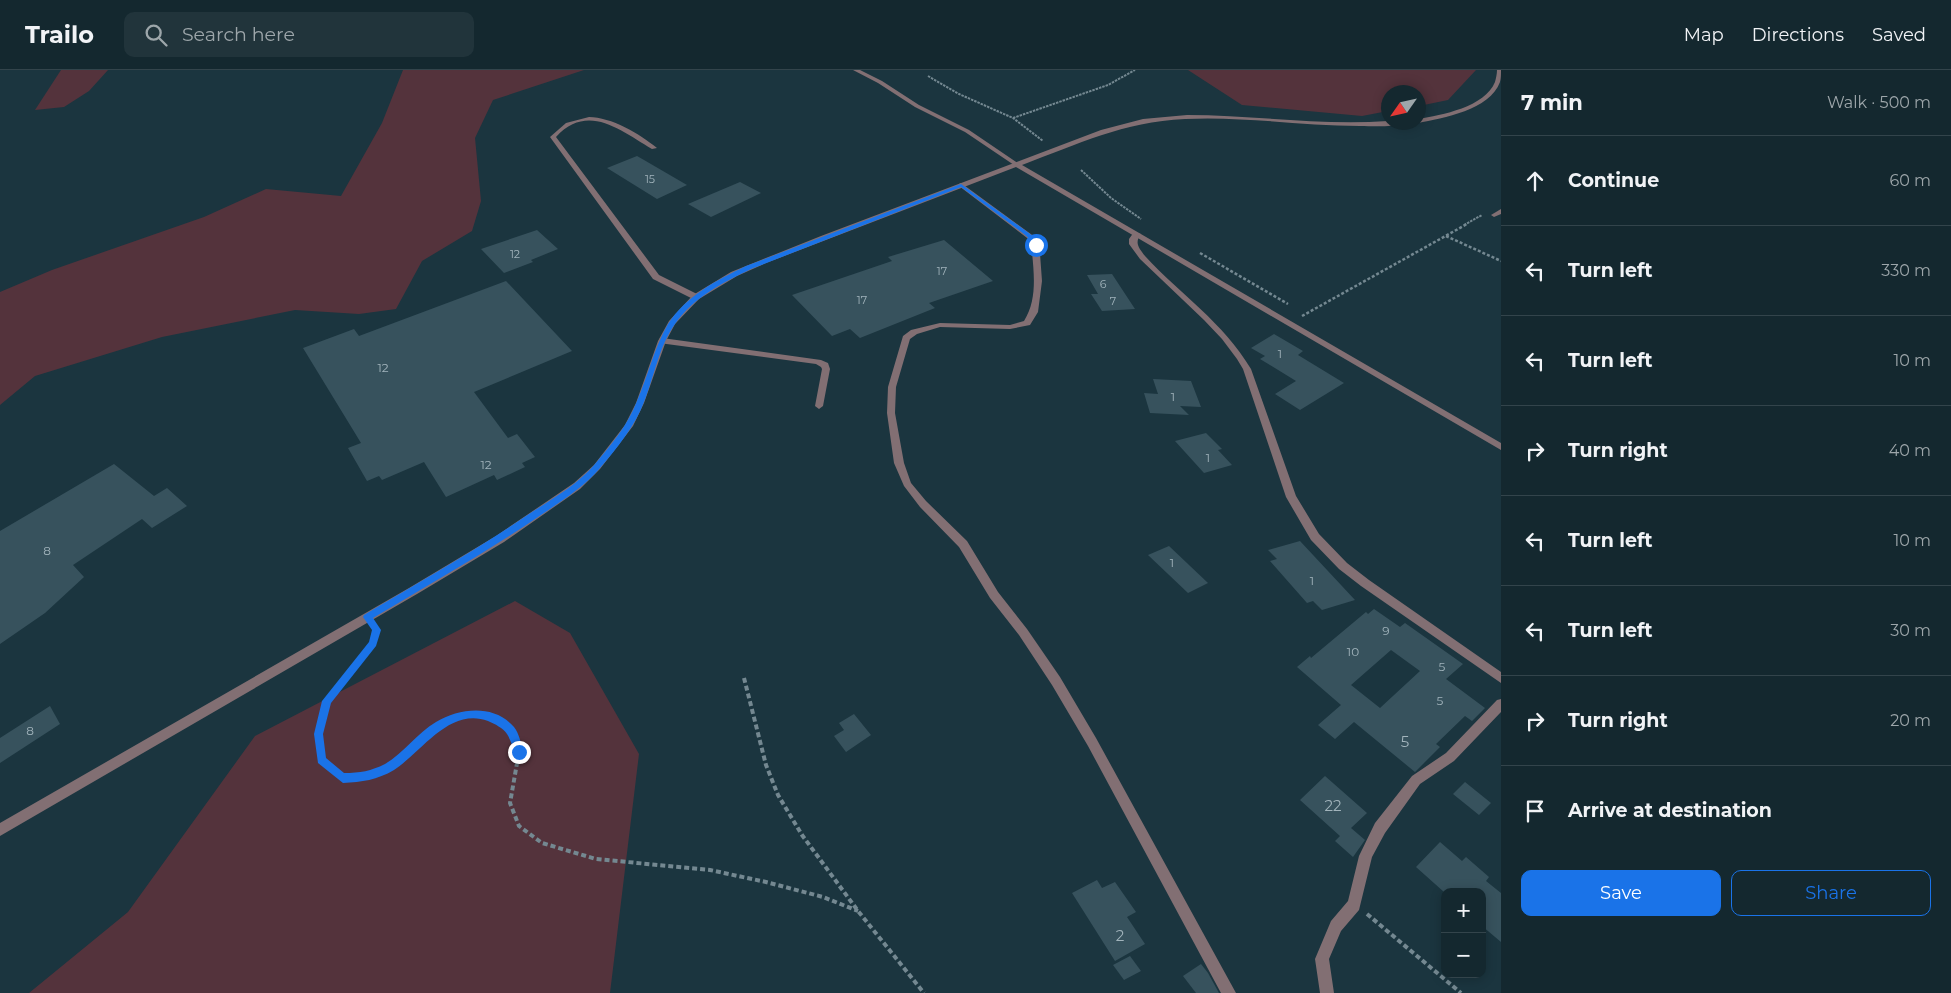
<!DOCTYPE html>
<meta charset="utf-8">
<style>
body{margin:0;font-family:Montserrat,sans-serif;background:#21343b;color:#f1f3f6}
.controls{position:absolute;right:15px;bottom:15px;display:grid;overflow:hidden;border-radius:10px;box-shadow:0 2px 12px #0003}
.controls button{width:45px;height:45px;display:grid;place-items:center;padding:0;border:0;border-bottom:1px solid #33444b;background:#14282f;color:#f1f3f6;font:25px sans-serif}
.compass{position:absolute;left:1381px;top:15px;width:45px;height:45px;border-radius:50%;background:#14282f;box-shadow:0 2px 12px #0003;rotate:236deg}
.stop{position:absolute;width:15px;height:15px;margin:-11px;border:4px solid #1a73e8;border-radius:50%;background:#fff}
.stop.end{background:#1a73e8;border-color:#fff;box-shadow:0 1px 5px #0008}
.list{margin:0;padding:0;list-style:none}
h2{display:flex;justify-content:space-between;align-items:center;height:65px;margin:0;padding:0 20px;font-size:21px}
h2 small{font-size:16px;font-weight:400;color:#9da6aa}
.list li{display:grid;grid-template-columns:32px 1fr auto;gap:15px;align-items:center;box-sizing:border-box;height:90px;padding:0 20px;border-top:1px solid #33444b}
.list b{display:block;font-size:19px;white-space:nowrap}
.list em{font-size:16px;font-style:normal;color:#9da6aa}
.actions{display:flex;gap:10px;padding:15px 20px}
.actions a{flex:1;padding:11px 0;border:1px solid #1a73e8;border-radius:10px;text-align:center;font-size:18px;color:#1a73e8}
.actions .main{background:#1a73e8;color:#fff}
.icon{flex:none;width:28px;height:28px;fill:none;stroke:currentColor;stroke-width:2;stroke-linecap:round;stroke-linejoin:round}
.map{position:relative;flex:none;width:1501px;height:923px;overflow:hidden}
header{display:flex;align-items:center;gap:30px;box-sizing:border-box;height:70px;padding:0 25px;background:#14282f;border-bottom:1px solid #33444b}
header strong{font-size:24px}
nav{display:flex;gap:28px;margin-inline-start:auto;font-size:18px}
.search{width:350px;height:45px;background:#21343b;display:flex;align-items:center;gap:12px;box-sizing:border-box;padding:0 18px;border-radius:10px;color:#9da6aa;font-size:19px}
main{display:flex}
aside{flex:1;background:#14282f}
.map>svg:first-child{display:block}
.green{fill:#54333c}
.building{fill:#37525d;fill-rule:evenodd}
.lines{fill:none;stroke-linecap:round;stroke-linejoin:round}
.path-far3{stroke:#748891;stroke-width:2;stroke-dasharray:2.5 1;stroke-linecap:butt}
.path-far2{stroke:#748891;stroke-width:2.5;stroke-dasharray:3 2;stroke-linecap:butt}
.path-far1{stroke:#748891;stroke-width:3;stroke-dasharray:4 2.5;stroke-linecap:butt}
.path{stroke:#748891;stroke-width:4;stroke-dasharray:5 3;stroke-linecap:butt}
.service{fill:#826f73;fill-rule:evenodd}
.minor{fill:#826f73;fill-rule:evenodd}
.tertiary{fill:#826f73;fill-rule:evenodd}
.route{fill:#1a73e8}
.labels{text-anchor:middle;stroke-width:4;stroke-linejoin:round;paint-order:stroke}
.far-number-label{font-size:11px;fill:#a2b4bc}
.number-label{font-size:12px;fill:#a2b4bc}
.near-number-label{font-size:15px;fill:#a2b4bc}
</style>
<header>
<strong>Trailo</strong>
<div class="search"><svg class="icon" aria-label="search" viewBox="0 0 24 24"><circle cx="10" cy="10" r="6"/><path d="M15 15l6 6"/></svg>Search here</div>
<nav><a>Map</a><a>Directions</a><a>Saved</a></nav>
</header>
<main>
<div class="map">
<svg width="1501" height="923" viewBox="0 0 1501 923">
<rect width="100%" height="100%" fill="#1b353f"/>
<g class="green">
<path d="M61 0H108L89 21 64 37 35 40Z"/>
<path d="M403 0H584L493 30 475 68 481 131 472 161 422 191 396 239 359 244 295 240 162 267 35 306 0 335V222L52 200 204 147 266 119 341 126 382 53Z"/>
<path d="M1188 0H1476L1448 30 1419 36 1418 22H1388V41L1362 46 1242 35Z"/>
<path d="M515 531 570 563 639 684 610 923H29L128 842 255 666Z"/>
</g>
<g class="building">
<path d="M637 86 644 90 687 115 657 129 607 98Z"/>
<path d="M740 112 761 123 711 147 688 134Z"/>
<path d="M537 160 558 179 531 190 533 192 504 203 481 179Z"/>
<path d="M944 170 993 211 929 233 935 238 860 268 850 259 832 266 792 225 892 191 888 187Z"/>
<path d="M1112 204 1135 239 1102 241 1091 224H1098L1087 205Z"/>
<path d="M506 211 572 281 474 322 508 368 517 364 535 387 522 393 525 397 497 410 494 405 446 427 424 392 382 410 379 406 367 411 348 378 361 373 303 278 354 259 359 266Z"/>
<path d="M1274 264 1303 281 1298 285 1344 313 1300 340 1275 324 1296 311 1260 289 1265 286 1251 278Z"/>
<path d="M1153 309 1191 311 1201 337 1180 336 1189 345 1150 343 1144 323 1158 324Z"/>
<path d="M1206 363 1222 379 1218 380 1232 395 1204 403 1175 371Z"/>
<path d="M114 394 154 426 167 418 187 436 152 458 142 449 73 495 84 507 45 543 0 574V461Z"/>
<path d="M1300 471 1355 530 1322 540 1313 531 1307 533 1270 491 1277 489 1268 480Z"/>
<path d="M1169 476 1208 513 1188 523 1148 485Z"/>
<path d="M1374 539 1400 557 1405 553 1463 594 1446 609 1485 638 1472 651 1465 646 1436 674 1440 677 1415 702 1354 652 1335 669 1318 655 1341 635 1297 597 1310 586 1311 588 1366 542 1368 544ZM1391 580 1420 601 1380 638 1351 615Z"/>
<path d="M50 636 60 654 0 693V668Z"/>
<path d="M854 644 871 665 846 682 834 666 844 660 839 653Z"/>
<path d="M1325 706 1367 743 1351 758 1365 770 1353 787 1335 771 1340 766 1300 730Z"/>
<path d="M1465 712 1491 733 1479 745 1453 724Z"/>
<path d="M1440 772 1462 791 1466 787 1489 807 1486 811 1501 823V872L1482 856V822H1444L1416 797Z"/>
<path d="M1097 810 1102 818 1115 812 1136 842 1127 847 1145 874 1115 891 1072 823Z"/>
<path d="M1130 886 1141 901 1124 910 1113 895Z"/>
<path d="M1201 894 1208 903 1219 923H1196L1183 906Z"/>
</g>
<g class="lines">
<g class="path-far3">
<path d="M928 6 959 24 1013 48 1043 71"/>
<path d="M1013 48 1108 15 1135 0"/>
<path d="M1081 100 1111 128 1141 149"/>
<path d="M1464 155 1482 145"/>
</g>
<g class="path-far2">
<path d="M1446 166 1501 191"/>
<path d="M1200 183 1288 234"/>
<path d="M1302 246 1467 154"/>
</g>
<path class="path-far1" d="M349 603 373 573 376 560"/>
<g class="path">
<path d="M350 602 326 631 318 664 321 690 343 708 368 707 391 696 439 655 460 647 480 643 500 651 512 661 519 682 510 733 519 756 542 773 596 789 710 800 766 812 823 827 858 841"/>
<path d="M744 608 766 695 778 725 802 765 858 841 924 923"/>
<path d="M1367 844 1461 923"/>
</g>
<g class="service">
<path d="M589 47C611 47 640 64 657 78L652 79C621 61 588 32 556 67L659 205 699 225V229H693L653 209 550 67 566 53Z"/>
<path d="M662 268 821 290 828 293 830 299 823 336 819 339 815 336 822 299 821 297 816 294 659 273V269Z"/>
<path d="M1501 629V642L1454 691 1420 714 1385 763 1372 787 1359 840 1341 861 1329 889 1334 923H1320L1315 889 1331 851 1348 831 1359 786 1375 753 1412 706 1446 683 1497 630Z"/>
</g>
<g class="minor">
<path d="M853 0H860L882 11 919 35 969 60 1019 94 1014 95 965 62 915 37 878 13Z"/>
<path d="M961 113 1039 170 1042 211 1038 242 1030 255 1010 259 940 257 917 264 910 269 896 317 895 343 904 393 911 413 926 431 967 471 998 522 1027 559 1060 607 1096 668 1236 923H1221L1088 676 1052 615 1019 565 990 528 959 477 920 437 904 416 894 393 887 343 888 317 903 266 911 260 940 253 1010 255 1024 251C1039 228 1033 197 1031 171L959 116V114Z"/>
<path d="M1501 139V144L1494 147 1491 145Z"/>
<path d="M1134 162 1141 164C1134 173 1139 178 1145 186 1181 225 1223 252 1251 299L1296 426 1319 464 1347 493 1369 510 1501 602V613L1361 516 1339 499 1311 470 1286 427 1243 299 1237 289 1222 269 1204 250 1140 189 1129 174V169Z"/>
</g>
<g class="tertiary">
<path d="M1497 0H1501C1501 4 1501 8 1500 12 1490 40 1443 48 1418 53L1417 52H1418V49C1442 45 1485 37 1495 12 1496 8 1497 4 1497 0Z"/>
<path d="M1187 45C1254 45 1321 56 1388 51V52H1405C1392 58 1373 56 1360 56 1301 56 1243 46 1185 49 1123 52 1078 74 1022 95L1501 373V380L1016 97 766 193 737 206 699 229 675 254 666 271 644 333 633 356 600 399 580 419 504 472 417 524 0 766V753L409 518 496 466 574 413 594 395 625 355 636 333 658 271 669 251 693 225 731 202 821 166 1101 60 1143 49Z"/>
</g>
</g>
<path class="route" d="M961 114 1037 169 1038 177H1034L1032 171 1024 164 961 117 751 199C722 213 694 227 675 254 659 276 654 307 644 332 635 356 617 378 600 398 583 418 560 432 538 447 485 483 428 515 373 548L381 560 376 576 331 633 323 664 326 688 344 703C360 703 371 701 385 694 404 683 417 663 436 652 460 638 494 634 514 657 519 663 521 674 524 682L523 685H516C513 679 511 670 507 664 503 658 495 654 488 651 449 637 422 682 394 700 377 710 362 712 343 713L318 693 314 664 322 631 369 572 372 560 363 547 364 545C421 511 478 479 532 442 554 428 578 414 595 394 611 375 628 355 637 331 648 306 654 278 668 254 686 226 717 210 746 196Z"/>
<g class="labels">
<g class="far-number-label">
<text x="650" y="113">15</text>
<text x="515" y="188">12</text>
<text x="942" y="205">17</text>
<text x="1103" y="218">6</text>
<text x="862" y="234">17</text>
<text x="1113" y="235">7</text>
</g>
<g class="number-label">
<text x="1280" y="288">1</text>
<text x="383" y="302">12</text>
<text x="1173" y="331">1</text>
<text x="1208" y="392">1</text>
<text x="486" y="399">12</text>
<text x="47" y="485">8</text>
<text x="1172" y="497">1</text>
<text x="1312" y="515">1</text>
<text x="1386" y="565">9</text>
<text x="1353" y="586">10</text>
<text x="1442" y="601">5</text>
<text x="1440" y="635">5</text>
<text x="30" y="665">8</text>
</g>
<g class="near-number-label">
<text x="1405" y="677">5</text>
<text x="1333" y="741">22</text>
<text x="1120" y="871">2</text>
</g>
</g>
</svg>
<div class="controls">
<button>+</button>
<button>−</button>
</div>
<svg class="compass" viewBox="-18 -18 36 36"><path d="M0-13l5 13h-10z" fill="#e53935"/><path d="M0 13l5-13h-10z" fill="#9da6aa"/></svg>
<div class="stop" style="left:1036px;top:175px"></div>
<div class="stop end" style="left:519px;top:682px"></div>
</div>
<aside>
<h2>7 min<small>Walk · 500 m</small></h2>
<ul class="list">
<li><svg class="icon" aria-label="ahead" viewBox="0 0 24 24"><path d="M12 20V5M6 11l6-6 6 6"/></svg><div><b>Continue</b></div><em>60 m</em></li>
<li><svg class="icon" aria-label="left" viewBox="0 0 24 24"><path d="M17 20v-9H6M10 6l-5 5 5 5"/></svg><div><b>Turn left</b></div><em>330 m</em></li>
<li><svg class="icon" aria-label="left" viewBox="0 0 24 24"><path d="M17 20v-9H6M10 6l-5 5 5 5"/></svg><div><b>Turn left</b></div><em>10 m</em></li>
<li><svg class="icon" aria-label="right" viewBox="0 0 24 24"><path d="M7 20v-9h11M14 6l5 5-5 5"/></svg><div><b>Turn right</b></div><em>40 m</em></li>
<li><svg class="icon" aria-label="left" viewBox="0 0 24 24"><path d="M17 20v-9H6M10 6l-5 5 5 5"/></svg><div><b>Turn left</b></div><em>10 m</em></li>
<li><svg class="icon" aria-label="left" viewBox="0 0 24 24"><path d="M17 20v-9H6M10 6l-5 5 5 5"/></svg><div><b>Turn left</b></div><em>30 m</em></li>
<li><svg class="icon" aria-label="right" viewBox="0 0 24 24"><path d="M7 20v-9h11M14 6l5 5-5 5"/></svg><div><b>Turn right</b></div><em>20 m</em></li>
<li><svg class="icon" aria-label="arrive" viewBox="0 0 24 24"><path d="M6 21V4h12l-3 4 3 4H6"/></svg><div><b>Arrive at destination</b></div></li>
</ul>
<div class="actions"><a class="main">Save</a><a>Share</a></div>
</aside>
</main>
